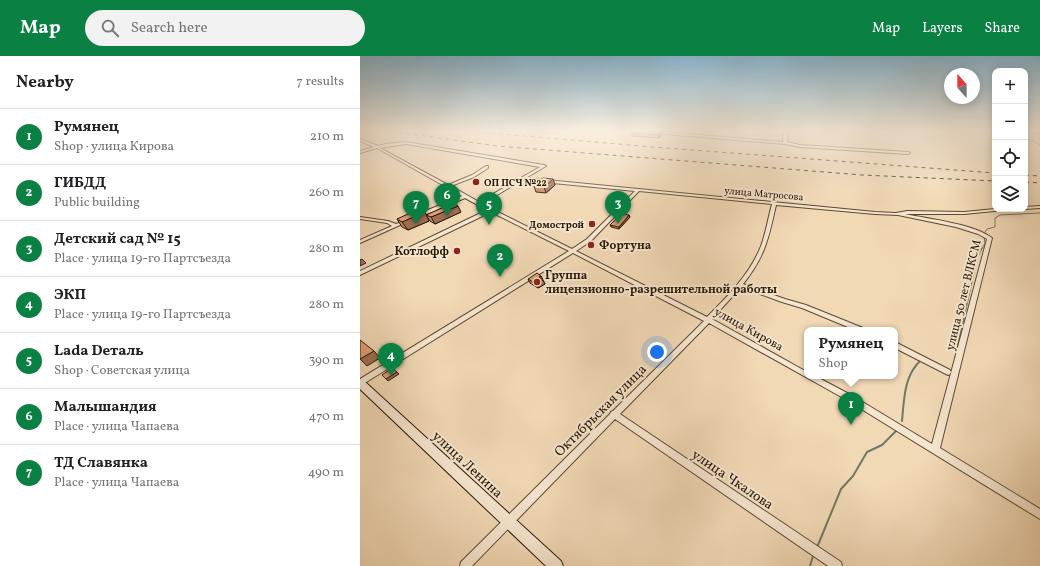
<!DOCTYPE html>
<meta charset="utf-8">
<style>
body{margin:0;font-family:Vollkorn,serif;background:#f2f2f2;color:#202124}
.controls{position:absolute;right:12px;top:12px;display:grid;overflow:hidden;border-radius:8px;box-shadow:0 2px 10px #0003}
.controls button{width:36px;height:36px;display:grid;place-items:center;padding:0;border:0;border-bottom:1px solid #e0e0e0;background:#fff;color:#202124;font:20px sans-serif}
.compass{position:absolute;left:584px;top:12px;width:36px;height:36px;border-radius:50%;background:#fff;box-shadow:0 2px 10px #0003;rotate:339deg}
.you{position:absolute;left:297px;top:296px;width:14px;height:14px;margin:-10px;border:3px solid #fff;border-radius:50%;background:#1a73e8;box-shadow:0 0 0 6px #1a73e833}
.badge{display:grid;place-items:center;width:26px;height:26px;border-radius:50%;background:#0b8043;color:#fff;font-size:13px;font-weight:700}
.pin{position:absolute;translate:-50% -33px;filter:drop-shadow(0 1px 2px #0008)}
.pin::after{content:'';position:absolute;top:21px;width:14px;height:12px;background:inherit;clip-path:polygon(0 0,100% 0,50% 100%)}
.popup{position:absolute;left:444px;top:271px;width:94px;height:52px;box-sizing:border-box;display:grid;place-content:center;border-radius:8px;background:#fff;filter:drop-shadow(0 1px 3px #0005);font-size:13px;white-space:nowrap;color:#757577}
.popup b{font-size:15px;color:#202124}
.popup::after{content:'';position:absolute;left:50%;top:100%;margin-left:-8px;border:8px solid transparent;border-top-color:#fff}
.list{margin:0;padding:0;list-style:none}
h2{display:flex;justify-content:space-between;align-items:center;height:52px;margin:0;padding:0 16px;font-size:17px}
h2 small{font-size:13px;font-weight:400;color:#757577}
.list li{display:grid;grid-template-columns:26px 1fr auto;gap:12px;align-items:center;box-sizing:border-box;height:56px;padding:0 16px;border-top:1px solid #e0e0e0}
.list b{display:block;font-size:15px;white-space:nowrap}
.list p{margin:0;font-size:13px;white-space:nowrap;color:#757577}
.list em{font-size:13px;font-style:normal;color:#757577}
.icon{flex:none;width:22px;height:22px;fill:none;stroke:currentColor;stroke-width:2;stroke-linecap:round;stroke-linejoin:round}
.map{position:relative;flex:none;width:680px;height:510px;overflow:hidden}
header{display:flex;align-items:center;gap:24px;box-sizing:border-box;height:56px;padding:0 20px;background:#0b8043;color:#fff}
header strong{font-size:19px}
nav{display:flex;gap:22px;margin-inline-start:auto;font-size:14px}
.search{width:280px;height:36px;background:#f2f2f2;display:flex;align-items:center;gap:10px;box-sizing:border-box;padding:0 14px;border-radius:22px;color:#757577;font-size:15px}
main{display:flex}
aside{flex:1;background:#fff}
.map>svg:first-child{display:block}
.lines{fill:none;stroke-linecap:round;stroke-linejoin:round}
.stream-far2{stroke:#6e7a67;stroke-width:1}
.stream-far1{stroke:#6e7a67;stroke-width:1.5}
.stream{stroke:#6e7a67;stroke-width:2}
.minor-casing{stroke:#5c492f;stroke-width:2}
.tertiary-casing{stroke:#5c492f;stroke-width:2}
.secondary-casing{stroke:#2a1902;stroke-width:2}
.minor{fill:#f7e6d0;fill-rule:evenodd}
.tertiary{fill:#f7e6d0;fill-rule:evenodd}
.secondary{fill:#f7e6d0;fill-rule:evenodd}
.rail{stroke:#2a1902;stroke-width:1;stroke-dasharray:4 4;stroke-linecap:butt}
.wall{fill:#c58965;stroke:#2a1902}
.shaded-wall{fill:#a06f52;stroke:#2a1902}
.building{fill:#e59f75;stroke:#2a1902}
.poi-dot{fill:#8f2418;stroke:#f7e6d0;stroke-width:1.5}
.labels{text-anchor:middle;stroke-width:4;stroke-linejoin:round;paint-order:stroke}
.far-poi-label{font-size:10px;font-weight:bold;fill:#2a1902;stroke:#f7e6d0;text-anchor:start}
.far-street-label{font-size:10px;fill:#2a1902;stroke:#f7e6d0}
.poi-label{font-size:12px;font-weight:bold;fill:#2a1902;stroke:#f7e6d0;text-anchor:start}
.street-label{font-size:12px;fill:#2a1902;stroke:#f7e6d0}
.near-street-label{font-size:14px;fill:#2a1902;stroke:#f7e6d0}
</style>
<header>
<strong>Map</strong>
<div class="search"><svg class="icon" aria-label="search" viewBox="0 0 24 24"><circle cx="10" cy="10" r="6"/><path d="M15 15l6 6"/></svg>Search here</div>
<nav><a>Map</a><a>Layers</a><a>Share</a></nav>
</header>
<main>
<aside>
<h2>Nearby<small>7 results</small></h2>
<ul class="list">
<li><span class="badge">1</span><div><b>Румянец</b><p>Shop · улица Кирова</p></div><em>210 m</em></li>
<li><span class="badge">2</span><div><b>ГИБДД</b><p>Public building</p></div><em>260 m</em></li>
<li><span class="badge">3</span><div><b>Детский сад № 15</b><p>Place · улица 19-го Партсъезда</p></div><em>280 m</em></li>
<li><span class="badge">4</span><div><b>ЭКП</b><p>Place · улица 19-го Партсъезда</p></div><em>280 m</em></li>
<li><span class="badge">5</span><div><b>Lada Dеталь</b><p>Shop · Советская улица</p></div><em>390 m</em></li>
<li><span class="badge">6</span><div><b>Малышандия</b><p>Place · улица Чапаева</p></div><em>470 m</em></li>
<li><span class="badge">7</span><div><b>ТД Славянка</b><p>Place · улица Чапаева</p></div><em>490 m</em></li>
</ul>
</aside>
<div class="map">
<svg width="680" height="510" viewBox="0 0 680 510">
<rect width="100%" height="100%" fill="#f2d9b6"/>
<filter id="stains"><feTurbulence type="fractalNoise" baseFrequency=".005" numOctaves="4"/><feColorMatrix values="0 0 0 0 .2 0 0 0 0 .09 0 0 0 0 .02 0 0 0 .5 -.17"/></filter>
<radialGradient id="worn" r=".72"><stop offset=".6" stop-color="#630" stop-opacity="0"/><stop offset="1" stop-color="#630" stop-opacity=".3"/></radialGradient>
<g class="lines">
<g class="stream-far2">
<path d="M665 81 680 89"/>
<path d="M625 176 627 173 635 171V162L640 159 680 157"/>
<path d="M622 193 625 187 624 180"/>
</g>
<path class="stream-far1" d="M601 275 617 202 622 192"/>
<g class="stream">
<path d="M595 304 601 274"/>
<path d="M542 365C544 344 544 319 561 304"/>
<path d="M458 489 481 433 493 420 507 396 522 389 536 375"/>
<path d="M450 510 453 500"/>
</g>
<g class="minor-casing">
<g id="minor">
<path d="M270 75H276L274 76Z"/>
<path d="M294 75 423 86 424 75H428L427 86 440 89 548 96 550 97 548 98 440 91 425 88 306 78Z"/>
<path d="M0 83 18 90 26 88 46 86 184 109 186 110 166 122 515 156 536 157 547 155 604 156 635 153H647L645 154 604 158H545C569 163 614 168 632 182L580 392 680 453V463L485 343 349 267 260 358 481 506 482 510H468L255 363 112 510H100L101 506 250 358 251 356 253 355 344 265 213 197 0 330V323L209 195 131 156 0 219V215L127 154 105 142 60 161H56V159L102 140 17 92 0 97V95L14 91 0 85ZM46 88 180 111 119 146 91 130 114 121 128 112V110H126L112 119 88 129 20 92ZM162 124 275 135 227 183 212 193 122 148ZM279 135 412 148C408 162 406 177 401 190 390 218 368 240 347 261L216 195 231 185ZM416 149 515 158 538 159 596 171 618 178 627 183 572 388 491 339 455 320H447V316L352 263 381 231 422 246 442 252 495 274H504L503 272 446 249 425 243 383 228C405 201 409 181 416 149Z"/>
<path d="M680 150V152L665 153H664H665V151Z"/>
<path d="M0 161 28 165 36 168 47 164 49 165 0 187V184L32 170 27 167 0 163Z"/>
<path d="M535 286 590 314 591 316 590 318 588 319 586 318 535 292Z"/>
</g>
</g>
<g class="tertiary-casing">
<path id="tertiary" d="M665 75H680V77L665 76Z"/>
</g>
<g class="secondary-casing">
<path id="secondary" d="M0 323 3 324 201 505 203 510H186L0 333Z"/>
</g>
<use href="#minor" class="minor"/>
<use href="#tertiary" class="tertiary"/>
<use href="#secondary" class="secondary"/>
<g class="rail">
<path d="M30 75 137 90 502 119 635 125"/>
<path d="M107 75 293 91 635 117"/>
<path d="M171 75 203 77"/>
<path d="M665 119 680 120"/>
<path d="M665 126 680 127"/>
</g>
</g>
<g class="wall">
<path d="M302 75V79L299 82 272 80V77Z"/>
<path d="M193 123 195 129 186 137 176 136 174 130Z"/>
<path d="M65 156 69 165 48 174 42 171 37 163Z"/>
<path d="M101 156 75 168 70 165 66 159Z"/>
<path d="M269 159 270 161 259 173 251 171 250 169Z"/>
<path d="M181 220 185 228 178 232 170 227 168 223Z"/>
</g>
<g class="shaded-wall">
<path d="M302 75V79L299 82V79Z"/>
<path d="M193 123 195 129 186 137 184 131Z"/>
<path d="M98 150 101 156 75 168 71 161Z"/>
<path d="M65 156 69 165 48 174 42 166Z"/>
<path d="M269 159 270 161 259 173V171Z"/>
<path d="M2 203 6 207 0 210V204Z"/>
<path d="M181 220 185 228 178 232 176 228 179 221Z"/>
<path d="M14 295 20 302 7 310 0 303Z"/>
<path d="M37 316 39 318 28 325 26 323Z"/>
</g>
<g class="building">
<path d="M274 75H302L299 79 272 77Z"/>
<path d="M183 122 193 123 184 131 174 130Z"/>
<path d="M93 147 98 150 71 161 66 159Z"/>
<path d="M59 153 65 156 42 166 37 163Z"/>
<path d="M261 158 269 159 259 171 250 169Z"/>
<path d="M177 217 181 220 179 221 183 224 176 228 168 223Z"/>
<path d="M0 284 14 295 0 303Z"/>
<path d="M32 312 37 316 26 323 22 319Z"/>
</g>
<linearGradient id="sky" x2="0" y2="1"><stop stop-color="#89b6d0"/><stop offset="0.51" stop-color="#f9eede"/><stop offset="1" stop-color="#f9eede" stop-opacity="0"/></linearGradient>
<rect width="680" height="146" fill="url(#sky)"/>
<g class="poi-dot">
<circle cx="116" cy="126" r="4"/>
<circle cx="232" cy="168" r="4"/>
<circle cx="231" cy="189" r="4"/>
<circle cx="97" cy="195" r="4"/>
<circle cx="177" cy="226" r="4"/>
</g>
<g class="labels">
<g class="far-poi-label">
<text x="124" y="130">ОП ПСЧ №22</text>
<text x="224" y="172" text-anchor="end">Домострой</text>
</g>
<g class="far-street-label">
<text transform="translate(404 137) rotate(5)" y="4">улица Матросова</text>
</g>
<g class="poi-label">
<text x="239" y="193">Фортуна</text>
<text x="89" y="199" text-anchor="end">Котлофф</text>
<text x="185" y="223">Группа<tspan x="185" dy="14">лицензионно-разрешительной работы</tspan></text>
</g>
<g class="street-label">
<text transform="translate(603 239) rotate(-76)" y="4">улица 50 лет ВЛКСМ</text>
<text transform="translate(389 273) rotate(29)" y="4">улица Кирова</text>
</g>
<g class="near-street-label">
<text transform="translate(240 354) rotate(-45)" y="5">Октябрьская улица</text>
<text transform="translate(108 408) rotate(43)" y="5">улица Ленина</text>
<text transform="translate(373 423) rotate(34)" y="5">улица Чкалова</text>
</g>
</g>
<rect width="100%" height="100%" filter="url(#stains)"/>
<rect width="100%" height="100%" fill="url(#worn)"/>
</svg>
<div class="controls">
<button>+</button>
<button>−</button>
<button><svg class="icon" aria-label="locate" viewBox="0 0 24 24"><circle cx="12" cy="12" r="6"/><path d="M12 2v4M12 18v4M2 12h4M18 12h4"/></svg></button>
<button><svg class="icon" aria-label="layers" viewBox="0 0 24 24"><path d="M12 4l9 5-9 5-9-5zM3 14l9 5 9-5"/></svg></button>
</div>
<svg class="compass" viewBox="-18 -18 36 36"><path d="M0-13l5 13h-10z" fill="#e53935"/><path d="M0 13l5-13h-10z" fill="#757577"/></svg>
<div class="you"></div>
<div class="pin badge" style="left:491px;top:369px">1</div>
<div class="popup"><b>Румянец</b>Shop</div>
<div class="pin badge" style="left:140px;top:221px">2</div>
<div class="pin badge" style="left:258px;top:168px">3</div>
<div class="pin badge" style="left:31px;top:320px">4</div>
<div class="pin badge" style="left:129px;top:169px">5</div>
<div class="pin badge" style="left:87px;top:160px">6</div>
<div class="pin badge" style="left:56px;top:168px">7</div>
</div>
</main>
